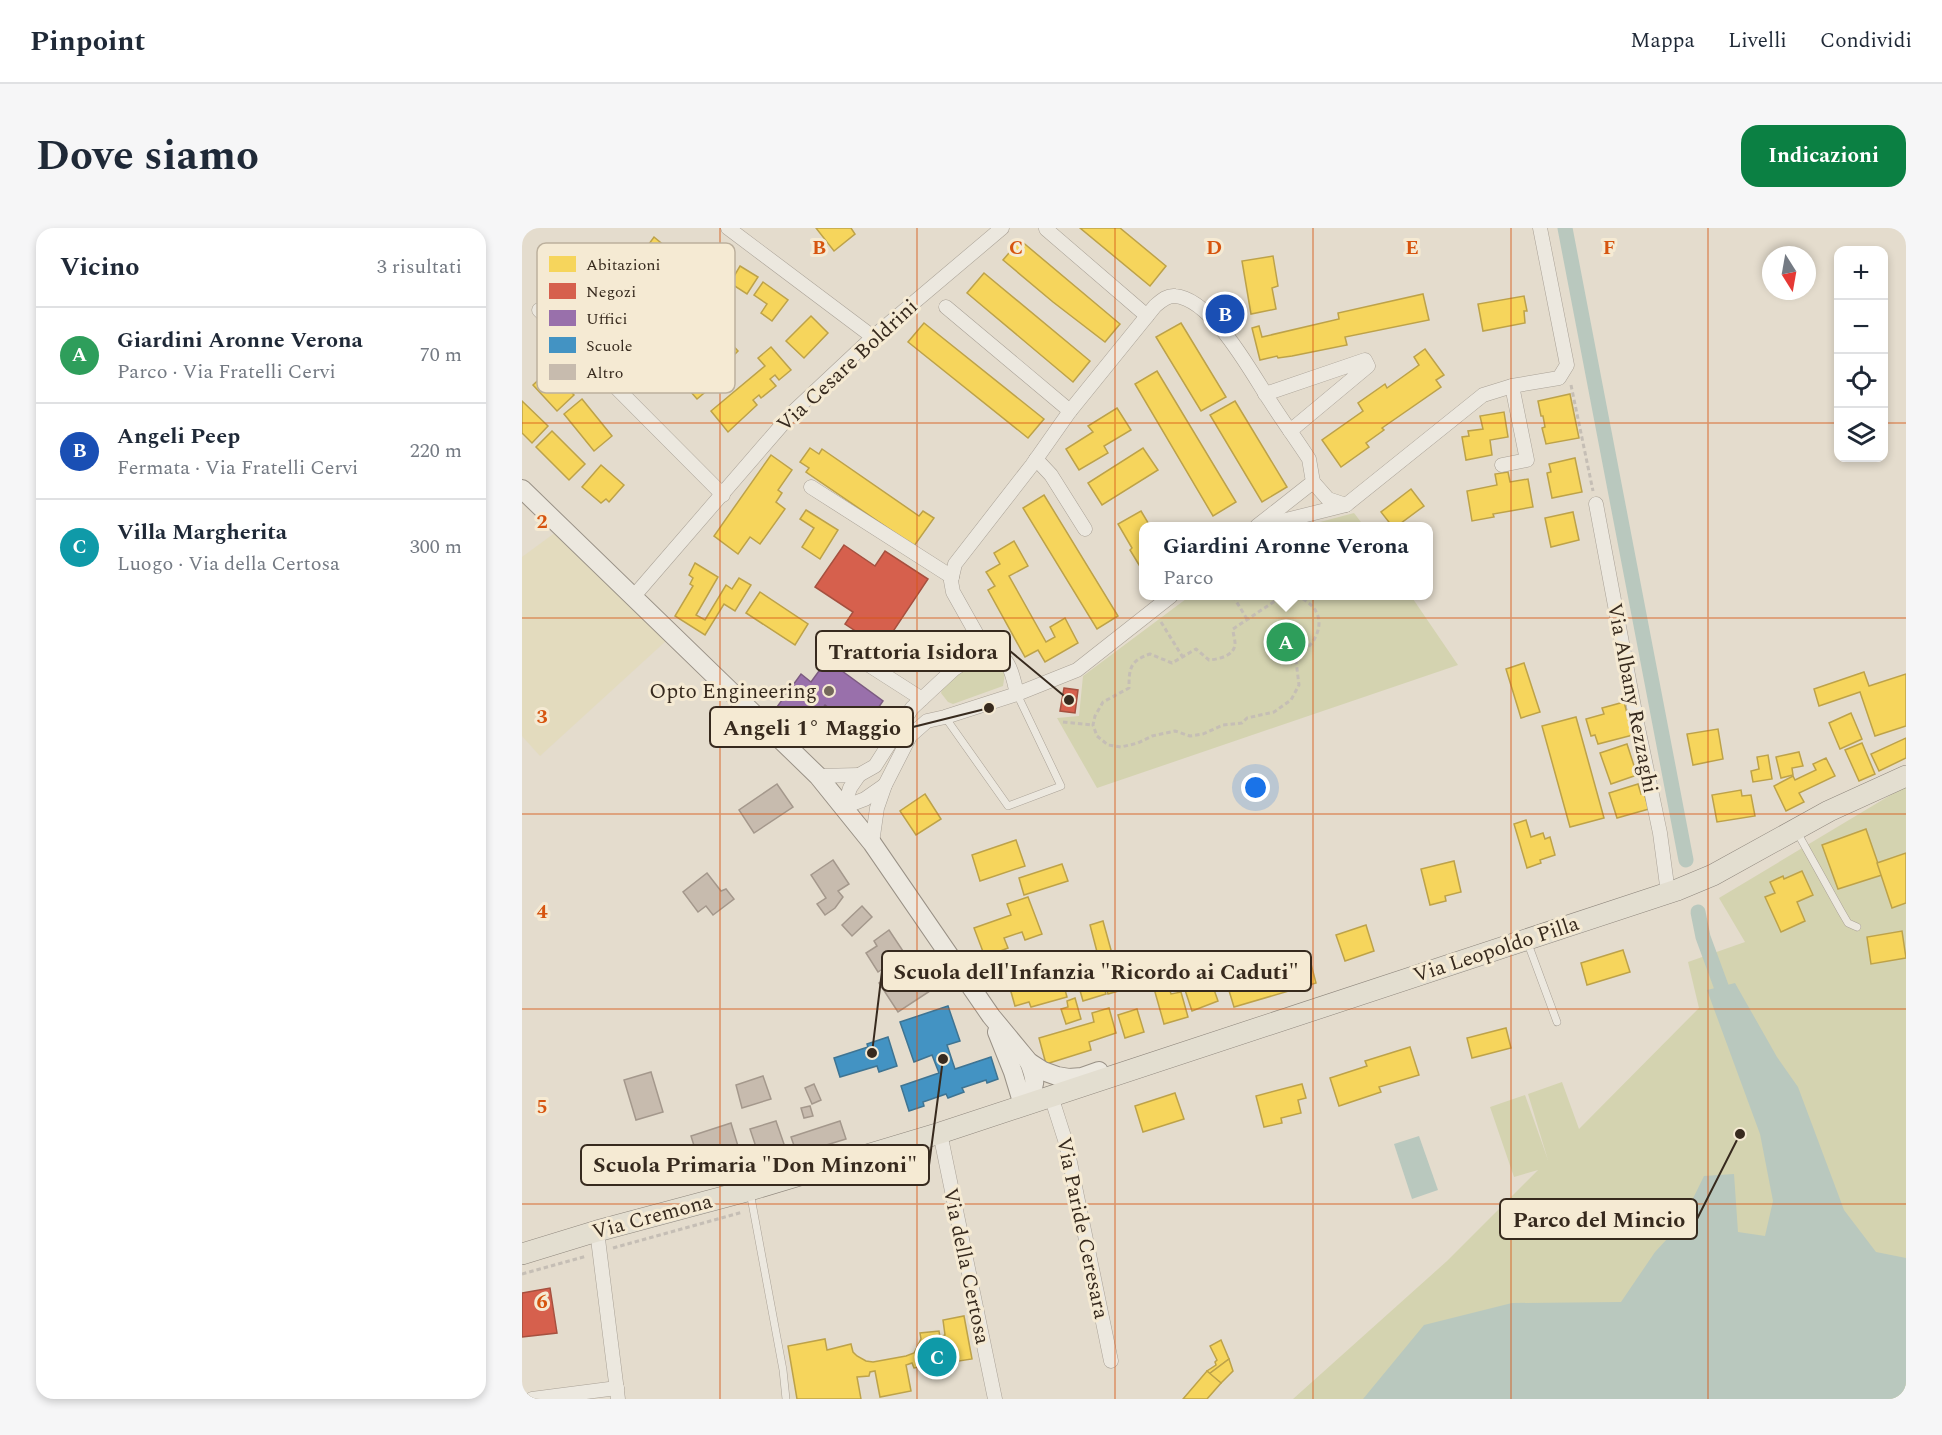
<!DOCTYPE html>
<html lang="it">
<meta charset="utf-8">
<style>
body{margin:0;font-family:Spectral,serif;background:#f6f6f7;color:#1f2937}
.controls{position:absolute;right:18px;top:18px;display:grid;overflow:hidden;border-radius:12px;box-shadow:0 3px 9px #0003}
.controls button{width:54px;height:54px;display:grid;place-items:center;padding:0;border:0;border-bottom:2px solid #e0e1e3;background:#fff;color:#1f2937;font:30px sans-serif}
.compass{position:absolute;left:1240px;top:18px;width:54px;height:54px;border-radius:50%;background:#fff;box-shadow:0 3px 9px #0003;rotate:169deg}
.you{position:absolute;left:734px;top:560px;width:21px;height:21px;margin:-15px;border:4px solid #fff;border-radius:50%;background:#1a73e8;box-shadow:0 0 0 9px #1a73e833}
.badge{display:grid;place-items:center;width:39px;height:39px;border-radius:50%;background:#0b8043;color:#fff;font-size:20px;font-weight:700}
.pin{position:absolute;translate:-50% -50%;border:3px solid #fff;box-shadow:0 2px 6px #0006}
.popup{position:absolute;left:617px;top:294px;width:294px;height:78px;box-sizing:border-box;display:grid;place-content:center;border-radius:12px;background:#fff;filter:drop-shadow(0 2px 4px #0005);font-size:20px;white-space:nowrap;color:#747a83}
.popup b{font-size:22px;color:#1f2937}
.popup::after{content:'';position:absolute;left:50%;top:100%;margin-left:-12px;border:12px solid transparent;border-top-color:#fff}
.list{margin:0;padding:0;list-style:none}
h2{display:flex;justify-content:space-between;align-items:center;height:78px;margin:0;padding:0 24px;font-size:26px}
h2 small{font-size:20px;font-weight:400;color:#747a83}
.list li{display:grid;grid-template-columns:39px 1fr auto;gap:18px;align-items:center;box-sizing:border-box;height:96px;padding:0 24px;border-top:2px solid #e0e1e3}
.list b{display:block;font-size:22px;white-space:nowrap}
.list p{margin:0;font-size:20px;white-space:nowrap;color:#747a83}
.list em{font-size:20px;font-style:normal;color:#747a83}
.icon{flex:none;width:33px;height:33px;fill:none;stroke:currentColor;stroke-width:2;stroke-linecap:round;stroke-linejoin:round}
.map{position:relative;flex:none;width:1384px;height:1171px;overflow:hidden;border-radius:18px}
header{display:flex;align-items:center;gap:36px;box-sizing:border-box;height:84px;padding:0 30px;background:#fff;border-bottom:2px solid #e0e1e3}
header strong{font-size:28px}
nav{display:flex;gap:33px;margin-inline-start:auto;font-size:21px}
.intro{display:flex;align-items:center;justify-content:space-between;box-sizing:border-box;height:144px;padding:0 36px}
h1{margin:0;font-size:42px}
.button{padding:15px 27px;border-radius:18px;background:#0b8043;color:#fff;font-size:21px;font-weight:700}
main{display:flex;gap:36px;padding:0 36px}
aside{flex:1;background:#fff;border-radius:18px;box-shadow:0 3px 9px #0003}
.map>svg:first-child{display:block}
.farmland{fill:#e3dbbe}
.green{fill:#d4d3b0}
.water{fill:#b9c8be}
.homes{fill:#f6d55c;stroke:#bda249;stroke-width:1.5}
.shops{fill:#d6604d;stroke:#a6503f;stroke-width:1.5}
.offices{fill:#9970ab;stroke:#7c5b81;stroke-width:1.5}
.schools{fill:#4393c3;stroke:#3f7492;stroke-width:1.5}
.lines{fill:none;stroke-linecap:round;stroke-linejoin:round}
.canal{stroke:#b9c8be;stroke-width:15}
.building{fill:#c7bbae;stroke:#a4988c;stroke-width:1.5}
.lane-casing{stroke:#a9a196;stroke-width:8}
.street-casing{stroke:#a9a196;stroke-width:15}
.secondary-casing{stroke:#999186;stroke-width:20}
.primary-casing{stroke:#8f877d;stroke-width:22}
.path{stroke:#c5beb5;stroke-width:3;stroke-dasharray:4.5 3;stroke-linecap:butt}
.lane{stroke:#ece8df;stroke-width:7}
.street{stroke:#ece8df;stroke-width:14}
.secondary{stroke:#ece8df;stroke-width:18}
.primary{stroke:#e3ded0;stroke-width:21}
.grid{fill:none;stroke:#d6540e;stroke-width:1.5;stroke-opacity:0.55}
.poi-dot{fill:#74685b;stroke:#f5ead3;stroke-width:2}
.labels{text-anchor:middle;stroke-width:6;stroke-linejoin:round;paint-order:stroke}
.street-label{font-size:21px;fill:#372a1e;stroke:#f5ead3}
.poi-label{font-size:21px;fill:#372a1e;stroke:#f5ead3;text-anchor:end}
.key{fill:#f5ead3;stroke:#bcb09d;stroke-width:1.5}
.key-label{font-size:16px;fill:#372a1e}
.grid-label{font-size:20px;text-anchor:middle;font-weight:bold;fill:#d6540e;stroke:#f5ead3;stroke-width:6;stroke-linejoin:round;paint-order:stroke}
.leader{fill:none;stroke:#372a1e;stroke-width:2}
.callout-dot{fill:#372a1e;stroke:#f5ead3;stroke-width:2}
.callout{fill:#f5ead3;stroke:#372a1e;stroke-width:2}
.callout-label{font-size:22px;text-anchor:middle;font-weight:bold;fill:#372a1e}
</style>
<header>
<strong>Pinpoint</strong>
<nav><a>Mappa</a><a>Livelli</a><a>Condividi</a></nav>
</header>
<div class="intro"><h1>Dove siamo</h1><a class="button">Indicazioni</a></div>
<main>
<aside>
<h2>Vicino<small>3 risultati</small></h2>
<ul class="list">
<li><span class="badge" style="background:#2e9e5b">A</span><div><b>Giardini Aronne Verona</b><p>Parco · Via Fratelli Cervi</p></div><em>70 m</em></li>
<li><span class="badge" style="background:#1a4fb4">B</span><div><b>Angeli Peep</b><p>Fermata · Via Fratelli Cervi</p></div><em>220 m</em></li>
<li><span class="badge" style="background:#0f9aa8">C</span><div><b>Villa Margherita</b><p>Luogo · Via della Certosa</p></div><em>300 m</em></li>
</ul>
</aside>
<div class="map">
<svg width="1384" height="1171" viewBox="0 0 1384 1171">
<rect width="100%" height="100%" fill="#e4dccd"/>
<path class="farmland" d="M34 304 145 412 18 528 0 508V329Z"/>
<g class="green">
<path d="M832 285 842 298H783Z"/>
<path d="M668 368H889L936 437 575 560 535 490 557 488 561 448Z"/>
<path d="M460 428C473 427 476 436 483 445L481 458 431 476 426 474 419 465 420 461 452 433Z"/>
<path d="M1382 559H1384V1171H771L925 1033 1016 942 992 949 968 879 1003 867 1026 932 1006 866 1040 854 1057 901 1177 780 1166 734 1223 714 1197 670Z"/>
</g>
<g class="water">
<path d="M1213 755 1255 829 1276 859 1322 982 1354 1024 1384 1030V1171H841L902 1097 990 1075 1099 1074 1133 1024 1158 997 1182 948 1212 946 1216 1004 1243 1008 1251 973 1238 906 1185 762Z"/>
<path d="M897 908 916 962 890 971 872 916Z"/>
</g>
<g class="homes">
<path d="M294 0H329L333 6 312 23Z"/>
<path d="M558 0H598L644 38 628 58Z"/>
<path d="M132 9 155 28 140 47 116 31Z"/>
<path d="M498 12 598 96 583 114 531 74 481 32Z"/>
<path d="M155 28 161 33 146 52 143 54 138 52 140 47Z"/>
<path d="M751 28 756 58 750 60 754 81 729 86 720 33Z"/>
<path d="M96 33 164 107 146 123 78 50Z"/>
<path d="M161 33 182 50 167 69 146 52Z"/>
<path d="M218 38 236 49 225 66 208 55Z"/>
<path d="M462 45 568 133 551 154 445 65Z"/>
<path d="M241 54 266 72 250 93 239 85 245 76 232 67Z"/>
<path d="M66 63 98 98 80 115 48 80Z"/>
<path d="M901 66 907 92 823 109 825 117 770 128 756 130 755 128 738 132 730 100 737 98 740 109 817 91 816 85Z"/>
<path d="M1002 68 1005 83H1002L1003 95 961 103 956 76Z"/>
<path d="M289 88 306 105 282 130 264 113Z"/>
<path d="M402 95 522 191 506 210 386 114Z"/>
<path d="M659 95 704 169 679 183 634 109Z"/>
<path d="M105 101 141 141 132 149 128 144 118 153 86 117Z"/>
<path d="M198 104 216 123 204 135 185 116Z"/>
<path d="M249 119 269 142 257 152 253 147 248 151 254 158 239 170 237 167 231 172 235 177 206 204 189 183 243 138 236 130Z"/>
<path d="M903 121 922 147 914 152 919 159 860 200 862 202 844 215 847 219 819 239 800 212 841 183 836 175 863 156 865 160 897 137 892 129Z"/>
<path d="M186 122 205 146 175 171 155 148Z"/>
<path d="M28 141 52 167 35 183 11 157Z"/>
<path d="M635 143 714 274 691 288 613 156Z"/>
<path d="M1048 166 1057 210 1024 216 1020 200 1023 199 1021 188H1019L1016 173Z"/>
<path d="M60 171 90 208 72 223 42 186Z"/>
<path d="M0 173 26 198 10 215 0 205Z"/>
<path d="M713 173 765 259 740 274 688 187Z"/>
<path d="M595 180 609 202 582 218 586 225 557 242 544 221 571 204 566 198Z"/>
<path d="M982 184 986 209 968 212 970 227 944 232 940 209 947 208 946 203 961 201 958 188Z"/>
<path d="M30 203 63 236 47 252 14 219Z"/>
<path d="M288 220 297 226 300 221 397 288 401 283 412 290 392 318 284 244 287 240 278 234Z"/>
<path d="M621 220 636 242 580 277 566 255Z"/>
<path d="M249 227 270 242 256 262 260 265 254 274 263 281 238 316 228 309 216 326 192 308Z"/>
<path d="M1053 230 1060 264 1030 270 1025 245 1029 244 1027 236Z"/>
<path d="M79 237 102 257 87 274 84 271 79 275 60 259Z"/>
<path d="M986 244 988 254 1006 251 1011 279 971 286 972 289 950 293 945 263 975 257 973 246Z"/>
<path d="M889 261 902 278 875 298H870L859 284Z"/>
<path d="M522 267 596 388 575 401 501 280Z"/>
<path d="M284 282 316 302 298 331 280 319 292 300 278 291Z"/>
<path d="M619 283 628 298H622V345L608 322 610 320 596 296Z"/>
<path d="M1051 284 1057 312 1029 319 1023 290Z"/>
<path d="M492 313 506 338 487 348 524 414 533 409 528 399 543 390 556 415 523 434 516 422 503 429 466 362 473 358 464 344 478 336 472 325Z"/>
<path d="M173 335 196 349 174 387 183 392 204 357 210 361 217 350 229 357 213 383 202 376 183 407 153 388 171 358 168 356 171 350 167 347Z"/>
<path d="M238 364 286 396 273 417 224 385Z"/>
<path d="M1002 435 1018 484 999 490 984 441Z"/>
<path d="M1342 444 1347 458 1384 446V498L1353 508 1338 464 1297 478 1292 461Z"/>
<path d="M1102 474 1111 507 1076 516 1073 507 1069 508 1064 491 1082 486 1080 480Z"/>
<path d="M1329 485 1340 511 1318 521 1307 495Z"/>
<path d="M1054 489 1082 590 1048 599 1020 498Z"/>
<path d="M1196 501 1201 531 1171 537 1165 506Z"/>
<path d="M1384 510V530L1357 543 1349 526Z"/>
<path d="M1340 515 1353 546 1337 553 1323 522Z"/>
<path d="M1105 516 1115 547 1089 556 1078 525Z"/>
<path d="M1277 524 1281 538 1270 540 1271 547 1259 550 1254 529Z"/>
<path d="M1246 527 1250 551 1231 554 1229 543 1237 541 1235 529Z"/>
<path d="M1304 530 1313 548 1277 565 1282 574 1264 583 1252 558 1271 548 1273 552 1294 542 1291 536Z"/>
<path d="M1116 556 1119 566 1122 565 1127 581 1095 590 1087 565Z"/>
<path d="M1219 562 1220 568 1229 567 1233 588 1195 594 1190 567Z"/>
<path d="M403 566 419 591 394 607 378 583Z"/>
<path d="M1004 592 1009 609 1021 605 1023 611 1028 609 1033 627 1018 632 1019 635 1005 640 992 596Z"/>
<path d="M1344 601 1360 647 1316 661 1300 617Z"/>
<path d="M494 612 503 638 458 653 450 627Z"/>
<path d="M1384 625V675L1370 680 1355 635Z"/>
<path d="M932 633 939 664 923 668 924 673 908 677 899 641Z"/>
<path d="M540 636 546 653 502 667 497 650Z"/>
<path d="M1280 643 1291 667 1275 674 1283 693 1259 704 1243 669 1253 665 1248 654 1261 648 1262 651Z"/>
<path d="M506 669 520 706 503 712 500 704 482 710 486 720 463 729 452 700 489 687 485 676Z"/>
<path d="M581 693 600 762 586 766 568 697Z"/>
<path d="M844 697 852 723 823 733 814 707Z"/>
<path d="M1380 703 1384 730 1349 736 1345 709Z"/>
<path d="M1101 722 1108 744 1065 757 1059 735Z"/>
<path d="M503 725 507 737 516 735 522 756 540 751 545 769 509 779 507 774 493 778 480 732Z"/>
<path d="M788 732 794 755 712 779 705 756Z"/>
<path d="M578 746 584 766 561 773 555 752Z"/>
<path d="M688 750 696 773 670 783 662 759Z"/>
<path d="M645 753 649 766 659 764 666 789 642 796 631 757Z"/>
<path d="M553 770 559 791 544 796 539 781 546 779 545 773Z"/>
<path d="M587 780 594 805 567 814 569 822 524 836 517 810 572 794 570 785Z"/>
<path d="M615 781 622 804 603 810 596 787Z"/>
<path d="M984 800 989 820 950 830 945 810Z"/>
<path d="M888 819 897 847 857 859 859 864 817 878 808 850 845 838 843 833Z"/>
<path d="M780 856 784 870 776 872 779 885 759 890 760 895 742 899 734 868Z"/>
<path d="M653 865 662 891 621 904 613 878Z"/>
<path d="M442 1088 450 1131 392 1140 390 1135 384 1137 389 1163 358 1169 353 1143 348 1144 347 1148 335 1149 339 1171H275L266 1118 303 1111 305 1122 329 1116 331 1124 335 1128 344 1133 351 1134 384 1128 392 1125 399 1111 398 1105 417 1103 418 1109 423 1107 421 1092Z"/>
<path d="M699 1112 707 1131 687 1146 685 1143 694 1137 693 1134 695 1132 688 1118Z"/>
<path d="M707 1131 711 1143 699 1155 687 1146Z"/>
<path d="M685 1143 699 1155 685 1171H661Z"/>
</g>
<g class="shops">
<path d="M322 317 353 338 363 323 406 351 368 408 362 404 353 416 323 396 331 384 293 359Z"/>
<path d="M542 460 556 462 553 485 538 483Z"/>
<path d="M28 1060 35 1105 0 1109V1065Z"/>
</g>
<path class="offices" d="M305 432 361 473 350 489 345 485 334 500 303 477 282 505 252 483 279 446 289 454Z"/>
<g class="schools">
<path d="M426 778 438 813 425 817 433 841 469 829 476 851 465 855 464 852 440 860 442 864 426 870 424 866 401 874 402 878 387 883 379 858 417 845 410 827 392 834 378 794Z"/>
<path d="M366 809 375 838 357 844 355 838 318 849 312 830 346 819 345 816Z"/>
</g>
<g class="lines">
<g class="canal">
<path d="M1043 0 1164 632"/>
<path d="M1176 684 1181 709 1206 777"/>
</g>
</g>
<g class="building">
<path d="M255 556 271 579 232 605 217 582Z"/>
<path d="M311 632 327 656 316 663 321 669 313 680 303 687 295 676 304 670 289 647Z"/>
<path d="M185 645 199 663 204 661 212 671 191 687 184 678 176 684 161 664Z"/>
<path d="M340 678 350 689 330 708 320 697Z"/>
<path d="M367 702 383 726 356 744 344 725 355 718 352 713Z"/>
<path d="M389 734 408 763 376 784 357 755Z"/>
<path d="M129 844 141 884 114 892 102 852Z"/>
<path d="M241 848 249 871 220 880 214 857Z"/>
<path d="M292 856 299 872 290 876 283 860Z"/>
<path d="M288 878 291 888 282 890 279 880Z"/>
<path d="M254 893 263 919 237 928 228 901Z"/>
<path d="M318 893 324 911 275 926 269 909Z"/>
<path d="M209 895 222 938 182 950 169 908Z"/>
</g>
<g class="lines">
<g class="lane-casing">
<g id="lane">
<path d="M423 489 486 578 539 558 495 466"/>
<path d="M1275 604 1319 683 1326 695 1335 699"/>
<path d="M1005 713 1035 794"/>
<path d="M228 964 261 1142 264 1171"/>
</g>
</g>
<g class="street-casing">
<g id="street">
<path d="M206 0 351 109"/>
<path d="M524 1 625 88"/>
<path d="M424 79 548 183"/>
<path d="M17 82 201 267"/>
<path d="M743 166 843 132 846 138 768 203"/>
<path d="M514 231 529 247 563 301"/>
<path d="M980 237 1005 232 990 158"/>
<path d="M791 254 806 271 824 277"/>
<path d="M289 259 430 349"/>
<path d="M1074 276 1115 495 1138 605 1146 665"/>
<path d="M740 298 824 277 961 167 990 158 1037 150 1045 137 1018 0"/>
<path d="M112 368 271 184 351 109 480 0"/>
<path d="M311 414 400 471"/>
<path d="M463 421 431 364 429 353 433 336 510 237 548 183 633 78C639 73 645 67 653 68 690 71 729 144 748 173 760 192 774 211 787 231L791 254 735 298"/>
<path d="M296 548 337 547"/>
<path d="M322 579 328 560 337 547 353 538 390 480 432 441 463 421C487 425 490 444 495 466"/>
<path d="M322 579 343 571 363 557"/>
<path d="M350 615 355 580 363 557 388 508 405 493 423 489 495 466 555 442 649 368"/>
<path d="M529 868 544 915 589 1133"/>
<path d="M418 905 473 1171"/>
<path d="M75 1003 96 1171"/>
<path d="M10 1171 95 1160"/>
</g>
</g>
<g class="secondary-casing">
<g id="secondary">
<path d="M0 261 296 548 350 615 469 788 507 834 521 843 535 848 547 850 560 849 577 843"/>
<path d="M475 804 491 844 501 877"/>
<path d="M501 877C513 857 516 857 507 834"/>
</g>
</g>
<g class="primary-casing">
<path id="primary" d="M0 1026 75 1003 228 962 418 905 1155 662 1191 647 1307 583 1384 548"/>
</g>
<g class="path">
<path d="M1049 157 1071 263"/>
<path d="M711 368 725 391"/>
<path d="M751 368 753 373"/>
<path d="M774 368 753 373 711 401C711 406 713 411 713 415 713 428 697 431 687 432L674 421 650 435 628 426C608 433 607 440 607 460L581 474 573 488 571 497 575 508 586 517 599 519 616 515 630 508 653 503 668 508 681 506 701 497 720 495 725 490 752 484 769 472 777 457 774 433C778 426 785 421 790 415 804 394 796 377 775 368"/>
<path d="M639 394 660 428"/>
<path d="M541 494 571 497"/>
<path d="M91 1020 221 984"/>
<path d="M0 1046 65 1028"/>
</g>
<use href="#lane" class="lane"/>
<use href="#street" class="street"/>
<use href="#secondary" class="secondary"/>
<use href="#primary" class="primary"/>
</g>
<path class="grid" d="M198 0V1171M395 0V1171M593 0V1171M791 0V1171M989 0V1171M1186 0V1171M0 195H1316M1362 195H1384M0 390H1384M0 586H1384M0 781H1384M0 976H1384"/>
<circle class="poi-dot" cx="307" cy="463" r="6"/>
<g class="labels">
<g class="street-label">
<text transform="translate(325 137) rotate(-43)" y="7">Via Cesare Boldrini</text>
<text transform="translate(1111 470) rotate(79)" y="7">Via Albany Rezzaghi</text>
<text transform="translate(974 721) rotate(-18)" y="7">Via Leopoldo Pilla</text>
<text transform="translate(130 988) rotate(-15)" y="7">Via Cremona</text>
<text transform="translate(561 1000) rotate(78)" y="7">Via Paride Ceresara</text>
<text transform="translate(445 1038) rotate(78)" y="7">Via della Certosa</text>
</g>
<g class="poi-label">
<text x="295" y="470">Opto Engineering</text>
</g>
</g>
<rect x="15" y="15" width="198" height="150" rx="9" class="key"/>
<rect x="27" y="28" width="27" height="16" fill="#f6d55c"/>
<rect x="27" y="55" width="27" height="16" fill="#d6604d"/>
<rect x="27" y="82" width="27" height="16" fill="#9970ab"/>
<rect x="27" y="109" width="27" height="16" fill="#4393c3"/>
<rect x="27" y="136" width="27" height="16" fill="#c7bbae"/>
<g class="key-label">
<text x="64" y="42">Abitazioni</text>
<text x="64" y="69">Negozi</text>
<text x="64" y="96">Uffici</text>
<text x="64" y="123">Scuole</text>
<text x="64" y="150">Altro</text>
</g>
<g class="grid-label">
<text x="297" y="26">B</text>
<text x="494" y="26">C</text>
<text x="692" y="26">D</text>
<text x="890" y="26">E</text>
<text x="1087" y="26">F</text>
<text x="20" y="300">2</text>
<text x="20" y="495">3</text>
<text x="20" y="690">4</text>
<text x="20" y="885">5</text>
<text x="20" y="1080">6</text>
</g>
<path class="leader" d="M547 472L488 423M467 480L391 499M350 825L360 743M421 831L407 937M1218 906L1175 991"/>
<g class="callout-dot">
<circle cx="547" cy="472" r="6"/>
<circle cx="467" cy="480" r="6"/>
<circle cx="350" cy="825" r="6"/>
<circle cx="421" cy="831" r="6"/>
<circle cx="1218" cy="906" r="6"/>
</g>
<g class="callout">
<rect x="294" y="403" width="194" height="40" rx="6"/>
<rect x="188" y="479" width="203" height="40" rx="6"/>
<rect x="360" y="723" width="429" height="40" rx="6"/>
<rect x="59" y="917" width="348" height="40" rx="6"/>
<rect x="978" y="971" width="197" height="40" rx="6"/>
</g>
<g class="callout-label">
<text x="391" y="431">Trattoria Isidora</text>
<text x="290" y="507">Angeli 1° Maggio</text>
<text x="574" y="751">Scuola dell'Infanzia "Ricordo ai Caduti"</text>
<text x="233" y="944">Scuola Primaria "Don Minzoni"</text>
<text x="1077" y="999">Parco del Mincio</text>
</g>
</svg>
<div class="controls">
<button>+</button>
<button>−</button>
<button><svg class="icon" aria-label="locate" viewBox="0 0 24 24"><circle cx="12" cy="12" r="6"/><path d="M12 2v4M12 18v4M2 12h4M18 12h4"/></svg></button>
<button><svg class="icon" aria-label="layers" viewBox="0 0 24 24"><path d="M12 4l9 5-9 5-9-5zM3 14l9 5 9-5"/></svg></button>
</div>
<svg class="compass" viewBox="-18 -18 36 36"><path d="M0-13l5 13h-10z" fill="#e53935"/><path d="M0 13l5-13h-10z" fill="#747a83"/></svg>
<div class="you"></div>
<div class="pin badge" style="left:764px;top:414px;background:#2e9e5b">A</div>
<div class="popup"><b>Giardini Aronne Verona</b>Parco</div>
<div class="pin badge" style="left:703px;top:86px;background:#1a4fb4">B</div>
<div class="pin badge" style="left:415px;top:1129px;background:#0f9aa8">C</div>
</div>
</main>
